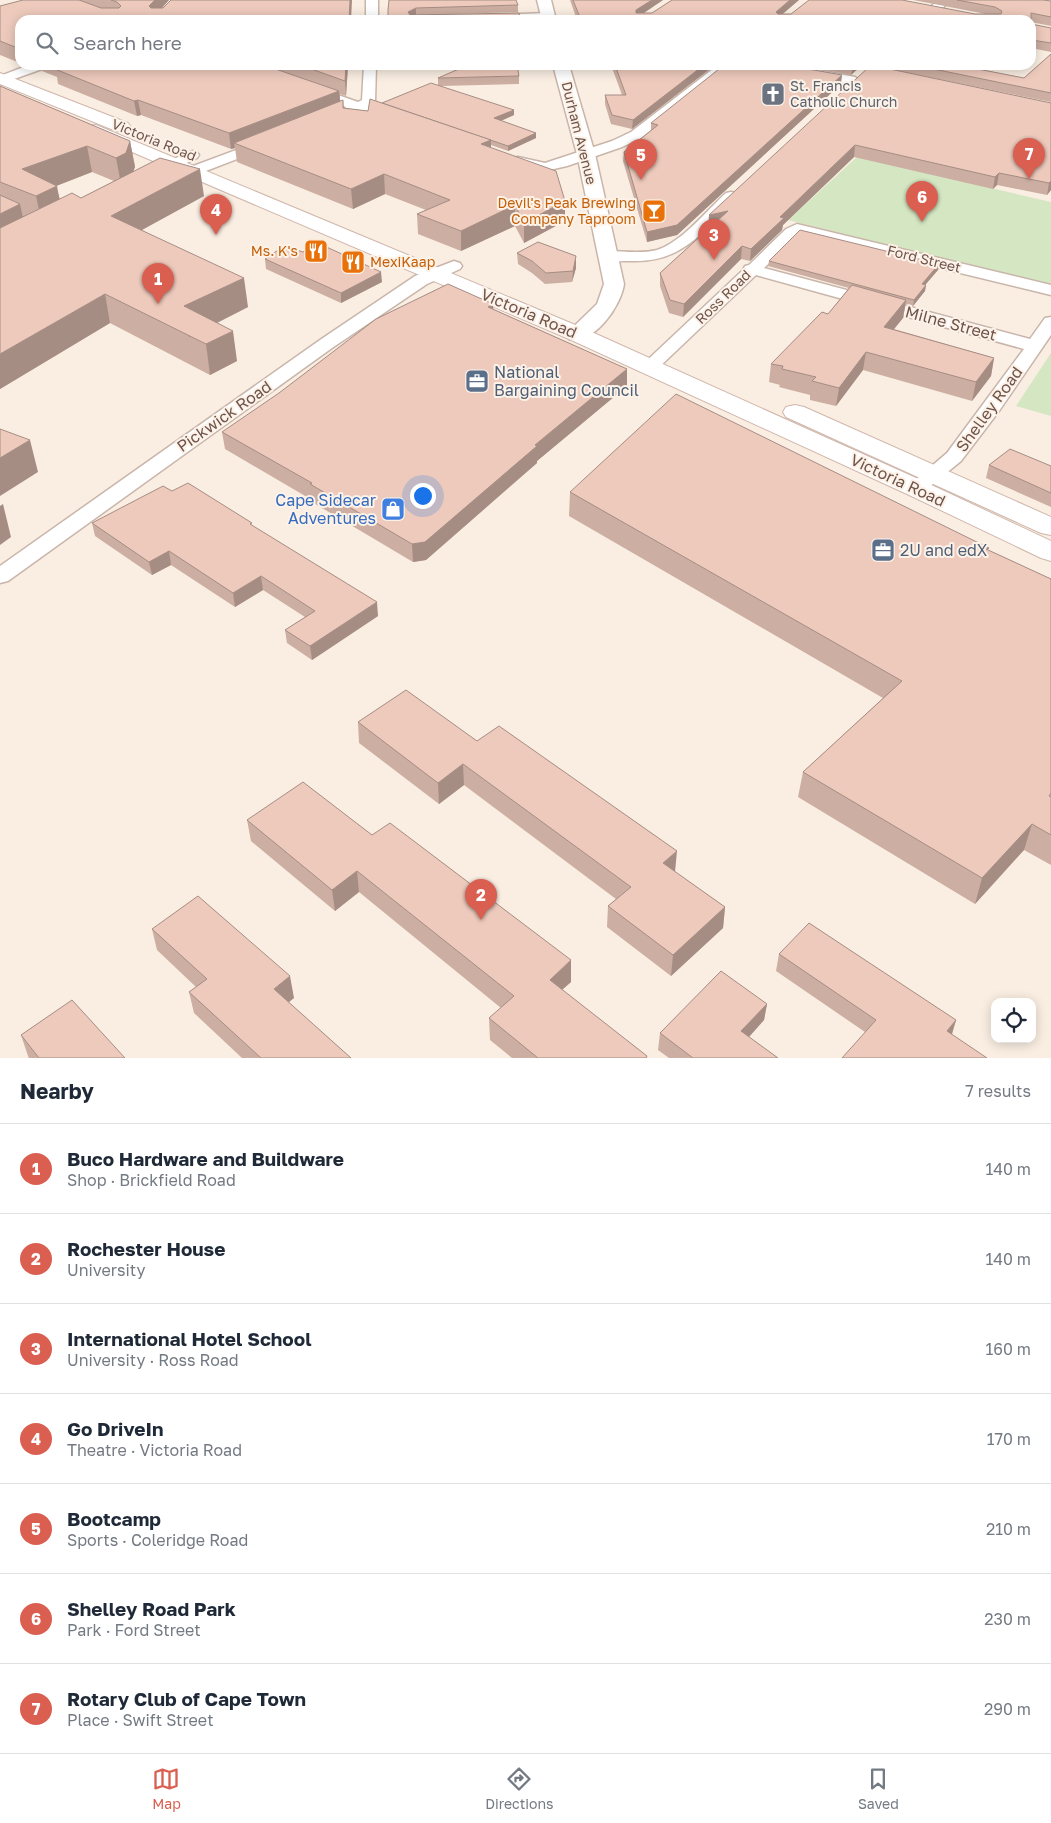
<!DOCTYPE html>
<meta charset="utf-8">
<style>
body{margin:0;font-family:"Golos Text",sans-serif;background:#f2f2f3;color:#1f2937}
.controls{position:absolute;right:15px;bottom:15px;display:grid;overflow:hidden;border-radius:10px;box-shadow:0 2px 12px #0003}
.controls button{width:45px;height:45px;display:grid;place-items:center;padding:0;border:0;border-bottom:1px solid #e0e1e3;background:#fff;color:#1f2937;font:25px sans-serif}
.you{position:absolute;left:422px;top:495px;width:18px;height:18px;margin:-12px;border:4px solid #fff;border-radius:50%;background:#1a73e8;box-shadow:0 0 0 8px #1a73e833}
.badge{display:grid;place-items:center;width:32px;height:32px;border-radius:50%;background:#da5f51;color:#fff;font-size:16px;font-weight:700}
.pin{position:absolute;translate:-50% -41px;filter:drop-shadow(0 1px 2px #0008)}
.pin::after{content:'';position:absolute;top:26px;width:18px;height:15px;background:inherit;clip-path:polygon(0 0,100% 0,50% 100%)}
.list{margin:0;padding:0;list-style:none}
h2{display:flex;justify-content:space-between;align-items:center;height:65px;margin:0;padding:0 20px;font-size:21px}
h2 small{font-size:16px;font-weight:400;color:#747a83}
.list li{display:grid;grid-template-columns:32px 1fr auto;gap:15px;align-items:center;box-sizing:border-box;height:90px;padding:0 20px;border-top:1px solid #e0e1e3}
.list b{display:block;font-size:19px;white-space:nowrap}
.list p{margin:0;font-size:16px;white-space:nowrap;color:#747a83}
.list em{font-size:16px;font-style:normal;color:#747a83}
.icon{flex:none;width:28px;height:28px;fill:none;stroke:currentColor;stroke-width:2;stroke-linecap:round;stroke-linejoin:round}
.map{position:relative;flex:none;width:1051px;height:1058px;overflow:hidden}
.search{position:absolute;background:#fff;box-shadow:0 2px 12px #0003;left:15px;right:15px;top:15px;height:55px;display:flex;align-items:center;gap:12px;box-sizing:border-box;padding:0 18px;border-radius:15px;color:#747a83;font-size:19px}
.sheet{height:695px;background:#fff}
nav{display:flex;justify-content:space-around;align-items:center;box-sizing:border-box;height:70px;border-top:1px solid #e0e1e3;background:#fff;font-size:14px;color:#747a83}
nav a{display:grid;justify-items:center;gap:2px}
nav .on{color:#da5f51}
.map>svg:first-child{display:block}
.green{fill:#d5e6c2}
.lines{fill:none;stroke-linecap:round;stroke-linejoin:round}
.minor-casing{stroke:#c9b5aa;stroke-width:3}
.tertiary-casing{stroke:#c9b5aa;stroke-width:3}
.secondary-casing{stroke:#cfb6ab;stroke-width:2}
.minor{fill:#fff;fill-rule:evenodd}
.tertiary{fill:#fff;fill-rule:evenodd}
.secondary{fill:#fff;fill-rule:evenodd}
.wall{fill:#ccaea2;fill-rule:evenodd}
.shaded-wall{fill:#a68d84}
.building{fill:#edcabc;stroke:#a68d84}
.labels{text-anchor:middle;stroke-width:4;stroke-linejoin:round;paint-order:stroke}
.far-worship-label{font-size:14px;fill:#5b616d;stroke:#fdf2e8;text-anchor:start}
.far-street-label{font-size:14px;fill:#6f544b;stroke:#fdf2e8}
.far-food-label{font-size:14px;fill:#c56008;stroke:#fdf2e8;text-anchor:end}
.street-label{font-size:16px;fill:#6f544b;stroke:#fdf2e8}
.service-label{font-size:16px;fill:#4e5e75;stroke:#fdf2e8;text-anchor:start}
.shop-label{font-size:16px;fill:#366cbe;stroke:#fdf2e8;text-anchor:end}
</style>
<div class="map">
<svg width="1051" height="1058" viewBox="0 0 1051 1058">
<rect width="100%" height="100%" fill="#faeee2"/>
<g class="green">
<path d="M857 157 1051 202V286L788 220Z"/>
<path d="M1051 353V416L1016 406Z"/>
</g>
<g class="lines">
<g class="minor-casing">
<g id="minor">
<rect x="366" y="0" width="12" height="20"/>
<path d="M938 0H951L930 20H917Z"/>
<path d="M548 13 554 16 552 18 487 20 485 18 491 15Z"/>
<path d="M29 65H47L45 68 0 84V76Z"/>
<path d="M364 65H376L375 102 370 106 399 116 401 119 399 122C386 125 373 114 361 112 355 111 351 114 345 113L343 110 346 107 307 93 306 90 312 86 358 102 362 100Z"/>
<path d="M718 65H732L641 138 622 147 567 166 545 171 513 164 511 161 513 158 518 157 545 163 612 141 631 132Z"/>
<path d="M765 65H791L855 77 861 81 855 85 771 69Z"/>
<path d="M263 140 268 141 270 144 268 147 198 174H188L186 171 188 168Z"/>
<path d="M192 151 197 152 199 155 197 158 161 175H151L149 172 151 169Z"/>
<path d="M731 192 736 193 738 196 736 199C702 231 684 262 633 261 622 261 611 262 601 259L599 256 601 253 607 251C623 251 641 254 657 250 682 242 707 210 726 193Z"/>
<path d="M797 224 1051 285V295L799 234 764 268 1030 339 1045 318 1051 317V335L999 411 961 461 923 492 916 494 909 492 906 488 947 453 1024 349 756 275 655 371 649 372 643 371 640 367 743 270 745 266 749 265 786 229Z"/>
<path d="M454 261 460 263 462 266 460 269 427 284 332 348 8 581 0 583V566L320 340 415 276Z"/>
</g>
</g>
<g class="tertiary-casing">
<g id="tertiary">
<path d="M537 0H551L556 20H542Z"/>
<path d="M553 65H569L595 154 624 284C621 306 594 345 569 339L566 334 597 304 604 284 577 154Z"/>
</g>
</g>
<g class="secondary-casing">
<g id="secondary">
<path d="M0 73 128 123 131 127 128 131 122 132 116 131 0 84Z"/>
<path d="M96 125 585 329 925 482 1051 541V561L1041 558 907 494 569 339 90 134 87 130 90 126Z"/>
<path d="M795 405 804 407 1051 517V535L1041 533 786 417 783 412 786 407Z"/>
</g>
</g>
<use href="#minor" class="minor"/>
<use href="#tertiary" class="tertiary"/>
<use href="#secondary" class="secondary"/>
</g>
<g class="wall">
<path d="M23 0H169L162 8 20 20V63L0 55V6Z"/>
<path d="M389 0 518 5V12L455 14 388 20Z"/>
<path d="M570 0H663L644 13H652L672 0H799L783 14H986L913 0H1043L1051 1V26L1031 22V24L1051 28V52L1031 48V20H577Z"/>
<path d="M1051 54V102L879 67V65H957L1024 78Z"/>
<path d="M41 65H348L346 96 340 94V101L343 100 344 108 368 111 382 103 438 85V78L519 76V84L441 86 514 115 501 121 536 133V138L508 151 491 145V148L565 201V221L524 243 515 226 461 251 418 234 417 214 426 210 385 194 353 209 237 162 235 148 231 149 141 115 137 116 58 84 57 77 42 71Z"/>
<path d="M611 65H715L632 129 611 124 605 104V95H622Z"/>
<path d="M801 65H862L851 75Z"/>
<path d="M871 65 1051 103V190L1047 195 997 185 993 189 854 157 783 225 782 230 750 261 741 259 683 317 669 313 660 286V273L710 227 708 228Z"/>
<path d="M841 84 677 235 647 242 623 161 624 152 651 131V123Z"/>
<path d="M0 86 130 141 135 167 133 171 204 196 142 230 248 307 217 323 237 361 210 375 110 323 0 389ZM92 172 114 181 81 198 60 199 56 186Z"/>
<path d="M517 253 576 256V268L572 282 545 284 532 273 518 264Z"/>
<path d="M265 259 382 282 341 303 266 269Z"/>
<path d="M769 261 938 270 925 284 926 285 925 291 913 306 906 304 903 318 894 329 994 358 991 376 972 401 863 370 836 406 810 400V395L779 387 780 385 769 382 771 364 828 314 849 288 768 266Z"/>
<path d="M493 309 627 369V386L537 461V463L426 560 413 562 312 502V500L225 449 222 432Z"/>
<path d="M989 465 1051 466V507L986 478Z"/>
<path d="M172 491 252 525 378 616 312 660 287 643 285 630 305 617 263 590 235 607 171 565 152 575 95 536 92 523Z"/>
<path d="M570 492 989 548 988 550 1051 579V865L1024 850 975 904 798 797 803 772 883 698 569 516Z"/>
<path d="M358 722 477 741 675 872 725 907 723 928 671 976 607 927 608 906 616 899 464 785 439 804 359 743Z"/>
<path d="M247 820 372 835 571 982 562 990 647 1058H512L490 1040 489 1018 501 1008 359 892 335 911 251 841Z"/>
<path d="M152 929 294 998 288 1002 351 1058H242L194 1013 189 992 196 987 157 950Z"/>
<path d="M779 954 956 1020 952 1034 865 1032 776 971Z"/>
<path d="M767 1004 764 1020 749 1037 778 1058H669L658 1050 660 1033Z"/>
<path d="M21 1035 125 1058H29L28 1056Z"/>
</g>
<g class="shaded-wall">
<path d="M155 0H169L151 20 149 6Z"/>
<path d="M350 0H352L351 20H349Z"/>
<path d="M652 0H663L636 18V10Z"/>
<path d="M790 0H799L775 20 776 12Z"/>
<path d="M416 8V15L408 20V12Z"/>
<path d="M346 65H348L346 96 345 81Z"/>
<path d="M704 65H715L632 129 633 120Z"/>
<path d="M854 65H862L851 75 853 66Z"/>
<path d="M842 75 841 84 677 235 647 242V232Z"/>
<path d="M339 91 341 106 234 143 235 148 231 149 229 133Z"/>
<path d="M138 100 141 115 137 116 134 101Z"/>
<path d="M514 110V115L494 124V118Z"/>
<path d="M536 133V138L508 151V146Z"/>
<path d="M491 140V159L481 144Z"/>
<path d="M130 141 135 167 130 180 121 184 116 158Z"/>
<path d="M855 145 854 157 783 225 782 230 750 261 751 249 780 217Z"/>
<path d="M87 146 92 172 33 195 22 169Z"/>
<path d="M200 169 204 196 116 244 111 216Z"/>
<path d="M999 173 997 185 993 189 995 177Z"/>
<path d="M384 174 385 194 353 209 351 189Z"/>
<path d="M1051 181V190L1047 195 1049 183Z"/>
<path d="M57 186 62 214 42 224 36 196Z"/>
<path d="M565 201V221L524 243V223Z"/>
<path d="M20 204 26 232 0 245V214Z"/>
<path d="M515 205V226L461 251V231Z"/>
<path d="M728 211 726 223 708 228 709 215Z"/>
<path d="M742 246 741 259 683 317 684 304Z"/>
<path d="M576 256V268L572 282 573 271Z"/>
<path d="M939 264 938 270 921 290 922 284Z"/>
<path d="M381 272 382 282 341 303V293Z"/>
<path d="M244 278 248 307 189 337 184 306Z"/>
<path d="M926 285 925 291 913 306 914 300Z"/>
<path d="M105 294 110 323 0 389V354Z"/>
<path d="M906 300 903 318 881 345 884 327Z"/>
<path d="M493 304 494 320 488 307Z"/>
<path d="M233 331 237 361 210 375 206 344Z"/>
<path d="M866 352 863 370 836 406 839 388Z"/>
<path d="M994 358 991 376 972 401 976 382Z"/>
<path d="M627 369V386L537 461V463L426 560 413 562 412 544 535 445Z"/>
<path d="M30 440 38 472 0 496V458Z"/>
<path d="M3 504 11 537 0 545V506Z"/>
<path d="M169 551 171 565 152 575 149 562Z"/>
<path d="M261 576 263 590 235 607 233 593Z"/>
<path d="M377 602 378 616 312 660 310 646Z"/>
<path d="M463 764 464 785 439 804 438 783Z"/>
<path d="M1032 824 1024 850 975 904 982 878Z"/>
<path d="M677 851 675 872 663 863Z"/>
<path d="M357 871 359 892 335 911 332 890Z"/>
<path d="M725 907 723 928 671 976 673 955Z"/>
<path d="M571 960V982L549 1001 550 980Z"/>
<path d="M290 976 294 998 278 1011 274 989Z"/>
<path d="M767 1004 764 1020 739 1048 741 1031Z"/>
<path d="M956 1020 951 1037 947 1031Z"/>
</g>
<g class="building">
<path d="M23 0H79L101 8H119L121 6 117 2 111 0H155L149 6 151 8H163L171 0H350L349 20H20V49L0 41V6Z"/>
<path d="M389 0H516L518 5 416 8 408 12 410 15 519 13 521 20H388V10Z"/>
<path d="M573 0H652L636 10V13H652L672 0H790L776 12 778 14H791L809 0H902L975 14H1001L1002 11 995 7 957 0H1043L1051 1V17L1031 13V24L1051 28V43L1032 40 1034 39 1031 38V20H581Z"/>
<path d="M1051 54V93L914 65H957L1024 78Z"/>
<path d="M62 65H264L339 91 229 133 138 100 134 101 55 69 64 66Z"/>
<path d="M300 65H346L345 81Z"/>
<path d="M468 65H517L519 76 438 78Z"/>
<path d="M615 65H704L633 120 612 115 605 95H626Z"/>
<path d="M724 65H786L842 75 677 225 647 232 624 152 658 125 651 123Z"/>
<path d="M871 65 1051 103V181L1049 183 999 173 995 177 855 145 780 217 784 218 751 249 742 246 684 304 670 300 660 273 728 211 709 215Z"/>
<path d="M431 83 514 110 494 118 536 133 508 146 382 103Z"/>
<path d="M0 86 130 141 126 153 116 158 87 146 22 169 57 186 36 196 0 182Z"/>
<path d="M370 99 491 140 481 144 556 171 565 201 524 223 515 205 461 231 417 214 450 200 384 174 351 189 234 143 343 100V108L368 111Z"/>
<path d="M160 158 200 169 111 216 244 278 184 306 233 331 206 344 105 294 0 354V228L72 193 81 198Z"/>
<path d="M0 195 20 204 0 214Z"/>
<path d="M800 230 939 264 922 284 926 285 914 300 769 261Z"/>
<path d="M538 242 576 256 573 271 546 273 532 261 517 253Z"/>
<path d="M320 244 381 272 341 293 265 259 284 246 303 252Z"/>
<path d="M448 284 493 304 488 307 627 369 535 445 537 446 425 542 412 544 310 484 312 483 222 432 279 393 376 319Z"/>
<path d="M852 285 906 300 884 327 994 358 976 382 866 352 839 388 812 381 816 377 782 369 783 366 771 364 822 312 828 314Z"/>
<path d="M676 394 989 548 986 549 1051 579V793L1049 796 1051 797V835L1032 824 982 878 803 772 902 681 570 492Z"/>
<path d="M0 429 30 440 0 458Z"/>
<path d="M1010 449 1051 466V493L989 465Z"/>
<path d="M188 483 252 523 250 524 377 602 310 646 285 630 315 611 261 576 233 593 169 551 149 562 92 523 163 486 172 491Z"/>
<path d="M406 690 477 741 499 726 677 851 663 863 725 907 673 955 608 906 631 887 463 764 438 783 358 722Z"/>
<path d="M303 782 372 835 390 823 571 960 550 980 647 1056 646 1058H538L489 1018 514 996 357 871 332 890 247 820Z"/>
<path d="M198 896 290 976 274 989 351 1058H261L189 992 207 979 152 929Z"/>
<path d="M809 923 956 1020 947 1031 987 1058H842L876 1020 779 954Z"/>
<path d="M721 971 767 1004 741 1031 778 1058H693L660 1033Z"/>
<path d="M72 1000 125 1058H39L21 1035Z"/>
</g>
<defs>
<g id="church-square" transform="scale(1.25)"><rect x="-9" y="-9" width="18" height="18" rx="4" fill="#6b7280" stroke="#fdf2e8"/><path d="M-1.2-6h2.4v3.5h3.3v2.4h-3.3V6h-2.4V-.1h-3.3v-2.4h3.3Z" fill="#fff"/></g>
<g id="bar-square" transform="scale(1.25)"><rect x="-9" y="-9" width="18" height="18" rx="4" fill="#e8710a" stroke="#fdf2e8"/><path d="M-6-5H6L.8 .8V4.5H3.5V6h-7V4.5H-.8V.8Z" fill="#fff"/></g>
<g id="restaurant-square" transform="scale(1.25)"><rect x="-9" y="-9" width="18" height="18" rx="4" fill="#e8710a" stroke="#fdf2e8"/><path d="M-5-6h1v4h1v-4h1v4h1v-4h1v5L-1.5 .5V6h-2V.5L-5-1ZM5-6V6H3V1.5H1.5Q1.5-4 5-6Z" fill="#fff"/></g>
<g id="office-square" transform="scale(1.25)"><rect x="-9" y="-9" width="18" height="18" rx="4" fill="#5c6f8a" stroke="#fdf2e8"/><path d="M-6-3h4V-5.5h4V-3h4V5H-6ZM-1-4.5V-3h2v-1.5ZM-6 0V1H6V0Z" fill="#fff"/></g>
<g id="shop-square" transform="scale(1.25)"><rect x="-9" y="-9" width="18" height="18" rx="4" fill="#3f7fe0" stroke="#fdf2e8"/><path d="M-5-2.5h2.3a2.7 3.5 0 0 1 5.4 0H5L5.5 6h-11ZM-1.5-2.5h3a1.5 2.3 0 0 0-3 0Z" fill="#fff"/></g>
</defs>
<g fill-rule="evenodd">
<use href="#church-square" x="773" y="94"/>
<use href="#bar-square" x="654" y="211"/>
<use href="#restaurant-square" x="316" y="251"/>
<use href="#restaurant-square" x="353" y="262"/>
<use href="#office-square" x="477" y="381"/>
<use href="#shop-square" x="393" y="509"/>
<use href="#office-square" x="883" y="550"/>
</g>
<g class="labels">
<g class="far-worship-label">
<text x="790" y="91">St. Francis<tspan x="790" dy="16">Catholic Church</tspan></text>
</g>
<g class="far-street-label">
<text transform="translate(579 133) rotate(76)" y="5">Durham Avenue</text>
<text transform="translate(154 140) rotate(22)" y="5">Victoria Road</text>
<text transform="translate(924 259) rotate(14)" y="5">Ford Street</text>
<text transform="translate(723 297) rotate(-44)" y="5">Ross Road</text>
</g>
<g class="far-food-label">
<text x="636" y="208">Devil's Peak Brewing<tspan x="636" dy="16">Company Taproom</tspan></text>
<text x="298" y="256">Ms. K's</text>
<text x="370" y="267" text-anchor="start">MexiKaap</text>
</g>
<g class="street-label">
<text transform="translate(529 313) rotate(23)" y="6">Victoria Road</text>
<text transform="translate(951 323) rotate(15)" y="6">Milne Street</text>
<text transform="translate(989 409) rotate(-54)" y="6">Shelley Road</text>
<text transform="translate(224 416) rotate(-35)" y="6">Pickwick Road</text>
<text transform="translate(898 480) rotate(25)" y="6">Victoria Road</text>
</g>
<g class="service-label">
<text x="494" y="378">National<tspan x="494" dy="18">Bargaining Council</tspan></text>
<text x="900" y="556">2U and edX</text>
</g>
<g class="shop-label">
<text x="376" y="506">Cape Sidecar<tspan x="376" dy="18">Adventures</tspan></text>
</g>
</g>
</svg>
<div class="controls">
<button><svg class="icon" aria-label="locate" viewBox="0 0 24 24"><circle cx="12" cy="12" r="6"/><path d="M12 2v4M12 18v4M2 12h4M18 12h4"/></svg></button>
</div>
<div class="you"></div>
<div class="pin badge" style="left:158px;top:304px">1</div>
<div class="pin badge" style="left:481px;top:920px">2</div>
<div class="pin badge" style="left:714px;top:260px">3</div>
<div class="pin badge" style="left:216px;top:235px">4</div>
<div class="pin badge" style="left:641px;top:180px">5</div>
<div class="pin badge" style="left:922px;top:222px">6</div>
<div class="pin badge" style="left:1029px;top:179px">7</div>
<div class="search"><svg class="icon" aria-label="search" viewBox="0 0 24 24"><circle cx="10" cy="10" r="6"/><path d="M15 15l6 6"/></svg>Search here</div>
</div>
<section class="sheet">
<h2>Nearby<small>7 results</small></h2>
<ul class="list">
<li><span class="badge">1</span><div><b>Buco Hardware and Buildware</b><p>Shop · Brickfield Road</p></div><em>140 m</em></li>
<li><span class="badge">2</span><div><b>Rochester House</b><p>University</p></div><em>140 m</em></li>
<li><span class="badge">3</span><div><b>International Hotel School</b><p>University · Ross Road</p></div><em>160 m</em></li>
<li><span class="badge">4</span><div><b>Go DriveIn</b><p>Theatre · Victoria Road</p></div><em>170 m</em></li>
<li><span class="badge">5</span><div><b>Bootcamp</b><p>Sports · Coleridge Road</p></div><em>210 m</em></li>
<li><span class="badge">6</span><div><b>Shelley Road Park</b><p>Park · Ford Street</p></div><em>230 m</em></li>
<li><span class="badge">7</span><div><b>Rotary Club of Cape Town</b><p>Place · Swift Street</p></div><em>290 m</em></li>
</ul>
</section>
<nav>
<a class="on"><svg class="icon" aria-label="map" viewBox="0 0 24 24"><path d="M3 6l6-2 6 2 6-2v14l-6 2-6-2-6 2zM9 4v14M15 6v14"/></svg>Map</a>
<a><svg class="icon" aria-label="directions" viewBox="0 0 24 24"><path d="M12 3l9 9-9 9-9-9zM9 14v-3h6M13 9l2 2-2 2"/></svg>Directions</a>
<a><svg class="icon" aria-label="saved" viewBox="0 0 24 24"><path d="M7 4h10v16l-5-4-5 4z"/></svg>Saved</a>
</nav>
